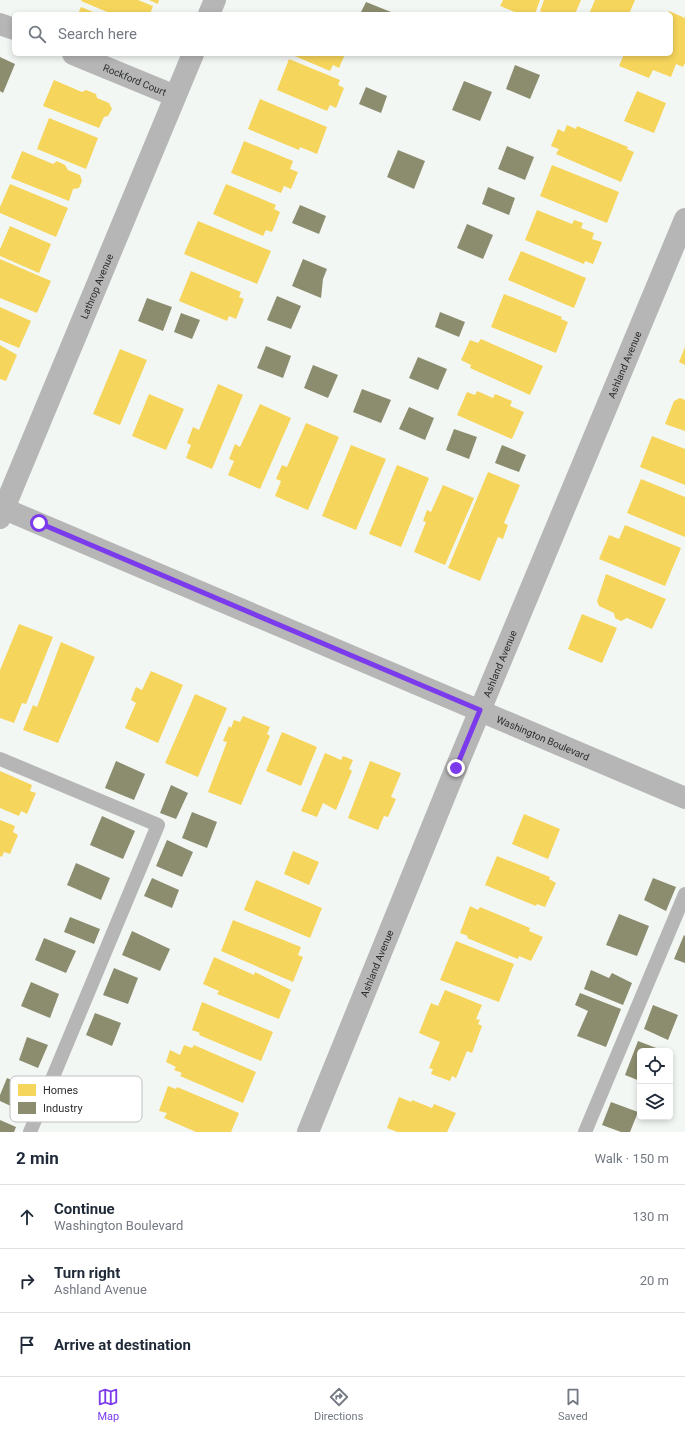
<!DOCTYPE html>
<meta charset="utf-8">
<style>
body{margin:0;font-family:Roboto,sans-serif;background:#f2f2f3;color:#1f2937}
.controls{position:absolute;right:12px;bottom:12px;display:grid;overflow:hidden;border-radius:6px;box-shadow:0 2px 6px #0003}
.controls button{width:36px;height:36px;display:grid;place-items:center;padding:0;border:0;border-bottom:1px solid #e0e1e3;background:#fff;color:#1f2937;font:20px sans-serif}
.stop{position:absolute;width:12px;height:12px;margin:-9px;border:3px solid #7c3aed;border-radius:50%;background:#fff}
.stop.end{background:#7c3aed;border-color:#fff;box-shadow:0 1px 4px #0008}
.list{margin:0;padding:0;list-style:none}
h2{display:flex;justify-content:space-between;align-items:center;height:52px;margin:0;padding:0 16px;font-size:17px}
h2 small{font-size:13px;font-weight:400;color:#747a83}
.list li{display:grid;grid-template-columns:26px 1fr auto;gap:12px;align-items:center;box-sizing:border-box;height:64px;padding:0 16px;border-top:1px solid #e0e1e3}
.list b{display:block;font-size:15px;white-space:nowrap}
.list p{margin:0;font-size:13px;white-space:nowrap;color:#747a83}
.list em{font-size:13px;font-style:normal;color:#747a83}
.icon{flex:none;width:22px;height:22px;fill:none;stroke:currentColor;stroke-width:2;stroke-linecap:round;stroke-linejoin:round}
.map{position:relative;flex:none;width:685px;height:1132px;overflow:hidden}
.search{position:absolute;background:#fff;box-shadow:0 2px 6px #0003;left:12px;right:12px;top:12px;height:44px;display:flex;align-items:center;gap:10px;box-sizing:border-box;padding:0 14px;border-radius:6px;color:#747a83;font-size:15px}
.sheet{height:244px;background:#fff}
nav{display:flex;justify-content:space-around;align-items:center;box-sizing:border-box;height:56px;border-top:1px solid #e0e1e3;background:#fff;font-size:11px;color:#747a83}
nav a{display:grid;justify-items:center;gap:2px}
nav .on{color:#7c3aed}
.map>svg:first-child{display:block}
.homes{fill:#f6d55c}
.industry{fill:#8c8c6e}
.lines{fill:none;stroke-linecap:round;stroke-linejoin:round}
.service{stroke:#b5b6b5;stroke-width:14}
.minor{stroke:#b5b6b5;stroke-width:22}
.tertiary{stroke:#b5b6b5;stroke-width:22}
.route{stroke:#7c3aed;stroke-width:5}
.labels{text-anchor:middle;stroke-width:4;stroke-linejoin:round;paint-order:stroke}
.street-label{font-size:10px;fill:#2b2e2c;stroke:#fff}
.key{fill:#fff;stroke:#bfc0c0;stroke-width:1}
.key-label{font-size:11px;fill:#2b2e2c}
</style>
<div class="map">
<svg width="685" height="1132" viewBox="0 0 685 1132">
<rect width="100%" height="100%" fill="#f3f7f4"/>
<g class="homes">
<path d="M82 0H138L153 6 150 14H112L81 1Z"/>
<path d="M149 0H159L158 4Z"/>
<path d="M503 0H540L535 14H520L500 6Z"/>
<path d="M544 0H581L575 14H546L540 11Z"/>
<path d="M595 0H635L629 14H589Z"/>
<path d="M81 7 98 14H78Z"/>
<path d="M669 11 685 18V63L683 67 676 64 671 77 653 70 649 78 619 66 624 54H671V14H668Z"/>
<path d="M290 54H345L339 68 333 65 330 71Z"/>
<path d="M289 59 340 80 338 85 344 88 336 108 330 105 327 111 277 90Z"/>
<path d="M54 80 82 92 86 90 96 94 97 98 109 103 112 109 108 116 104 117 99 128 43 106Z"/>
<path d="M637 91 666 103 654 133 624 121Z"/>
<path d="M260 99 327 127 317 154 300 147 299 150 248 129Z"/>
<path d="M49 118 98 138 86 169 37 149Z"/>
<path d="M567 125 576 129 577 126 628 147 627 149 634 152 621 182 556 154 559 149 551 146 558 129 564 132Z"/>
<path d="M244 141 293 161 290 169 298 172 291 189 284 186 281 193 231 173Z"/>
<path d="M22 151 53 164 57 161 65 165 68 170 80 175 82 181 79 188 73 189 69 201 11 178Z"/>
<path d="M552 165 619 192 607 223 540 196Z"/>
<path d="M10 184 68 208 56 237 0 213V207Z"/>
<path d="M226 184 276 205 274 209 280 212 272 232 266 230 263 236 213 214Z"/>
<path d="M537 210 572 224 574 220 583 223 581 228 594 233 592 239 602 242 593 264 585 261 584 264 525 240Z"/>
<path d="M198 221 271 251 257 284 184 254Z"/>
<path d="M10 226 51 244 39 273 0 256V249Z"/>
<path d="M521 251 586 278 574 308 508 280Z"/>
<path d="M0 259 51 281 37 313 0 298Z"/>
<path d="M191 271 241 292 239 297 244 299 236 319 229 316 227 321 179 301Z"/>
<path d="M504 294 562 317 561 319 568 322 556 353 491 327Z"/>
<path d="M0 307 31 321 19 348 0 340Z"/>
<path d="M481 339 543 366 530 395 470 368 471 365 461 360 470 340 478 343Z"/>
<path d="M0 345 17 355 6 381 0 379Z"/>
<path d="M685 347V365L679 362Z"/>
<path d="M120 349 147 360 120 425 93 414Z"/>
<path d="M218 384 243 395 212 469 186 458 191 445 187 443 193 427 199 430Z"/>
<path d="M477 391 493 398 495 394 512 401 510 406 524 412 512 439 457 415 467 392 475 395Z"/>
<path d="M149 394 184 409 166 450 132 436Z"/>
<path d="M680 398 685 400V431L665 424 674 401Z"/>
<path d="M260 404 291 418 260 489 228 475 234 461 229 459 235 444 240 447Z"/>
<path d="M306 423 339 437 308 510 275 496 281 481 276 479 282 465 287 467Z"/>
<path d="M652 436 685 449V485L640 467Z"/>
<path d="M351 445 386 459 356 530 322 516Z"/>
<path d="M397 465 429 478 401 547 369 534Z"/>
<path d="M488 472 520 485 504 523 508 525 503 539 498 537 480 581 448 568Z"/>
<path d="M641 479 685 497V537L627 513Z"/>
<path d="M443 485 474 498 445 565 414 552 426 522 423 521 427 510 431 512Z"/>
<path d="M625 525 681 548 665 586 599 559 609 535 619 539Z"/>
<path d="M606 574 666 599 652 629 627 618 621 621 615 618 614 613 599 606 597 601Z"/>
<path d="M582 614 617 628 602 663 568 649Z"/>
<path d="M19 624 53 637 26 704 22 703 14 723 0 718V670Z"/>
<path d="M61 642 95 657 58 743 23 730 33 705 37 707Z"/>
<path d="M151 671 183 685 158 743 125 728 136 703 131 700 136 687 142 690Z"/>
<path d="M195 694 227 708 198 777 165 763Z"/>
<path d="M243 716 270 727 267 734 270 736 241 805 208 792 227 742 223 741 229 726 231 728 234 720 240 722Z"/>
<path d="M282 732 317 747 301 786 266 771Z"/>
<path d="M325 753 341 760 343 756 353 760 349 769 352 771 336 810 323 803 317 817 301 811Z"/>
<path d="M370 761 401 773 391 797 396 799 388 817 384 816 378 830 348 818Z"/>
<path d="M0 771 32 785 30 791 36 793 27 814 21 811 19 816 0 808Z"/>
<path d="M524 814 560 829 548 859 512 844Z"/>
<path d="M0 820 15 826 13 832 18 835 10 854 4 852 2 857 0 856Z"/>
<path d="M293 851 319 862 309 885 284 874Z"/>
<path d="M497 856 550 877 549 879 556 883 545 907 537 904 536 906 485 885Z"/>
<path d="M256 880 322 908 310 938 244 910Z"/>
<path d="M470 906 478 910 480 907 530 928 529 931 543 937 531 961 519 956 518 959 467 938 468 936 460 933Z"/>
<path d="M233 920 301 947 298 955 303 957 293 982 221 951Z"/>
<path d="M456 941 514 964 499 1002 440 980Z"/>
<path d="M214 957 254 975 255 972 291 990 279 1019 217 994 219 991 203 984Z"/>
<path d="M445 990 482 1005 476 1019 480 1020 478 1024 482 1026 472 1053 467 1051 456 1078 452 1076 450 1081 431 1074 433 1069 429 1068 440 1042 419 1033 431 1003 438 1006Z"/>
<path d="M202 1002 273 1032 261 1061 199 1035 200 1033 192 1030Z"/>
<path d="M184 1045 192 1048 194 1045 256 1072 243 1103 180 1076 182 1073 174 1070 176 1067 166 1062 170 1050 180 1055Z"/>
<path d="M168 1086 176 1089 177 1087 239 1113 231 1132H196L164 1118 167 1113 159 1111Z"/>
<path d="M399 1097 411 1102 412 1100 432 1108 434 1104 456 1113 447 1132H397L387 1128Z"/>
</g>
<g class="industry">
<path d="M366 2 391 12 390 14H360Z"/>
<path d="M0 57 15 64 3 93 0 91Z"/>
<path d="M515 65 540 75 530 99 506 89Z"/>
<path d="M464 81 492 92 480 121 452 110Z"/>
<path d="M366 87 387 96 381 113 359 104Z"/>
<path d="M507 146 534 157 525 180 498 169Z"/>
<path d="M398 150 425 161 414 189 387 177Z"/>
<path d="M488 187 515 198 509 215 482 204Z"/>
<path d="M300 205 326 216 319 234 292 223Z"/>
<path d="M467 224 493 235 483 259 457 248Z"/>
<path d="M303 259 327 269 323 279 321 298 292 286Z"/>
<path d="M277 296 301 306 291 329 267 320Z"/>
<path d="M147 298 172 307 163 331 138 321Z"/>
<path d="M440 312 465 322 459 337 435 327Z"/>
<path d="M181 313 200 320 192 339 174 332Z"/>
<path d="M266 346 291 356 283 378 257 368Z"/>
<path d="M418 357 447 369 438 390 409 378Z"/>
<path d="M313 365 338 375 328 398 304 388Z"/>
<path d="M362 389 391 400 381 423 353 412Z"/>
<path d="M409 407 434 418 425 440 399 429Z"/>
<path d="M454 429 477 437 469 459 446 450Z"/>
<path d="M502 445 526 455 519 472 495 463Z"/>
<path d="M116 761 145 774 134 800 105 788Z"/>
<path d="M171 785 188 793 176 819 160 813Z"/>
<path d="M192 812 217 822 207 848 182 838Z"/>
<path d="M102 816 135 831 123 859 90 845Z"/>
<path d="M167 840 193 852 182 877 156 866Z"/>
<path d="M76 863 110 878 101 900 67 885Z"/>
<path d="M152 878 179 890 172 908 144 896Z"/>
<path d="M653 878 676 887 666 911 644 900Z"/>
<path d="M619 914 649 926 637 956 606 945Z"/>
<path d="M70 917 100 929 94 944 64 932Z"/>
<path d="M132 931 170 949 160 971 122 955Z"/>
<path d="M684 935 685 936V963L674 959Z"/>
<path d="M44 938 76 951 66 973 35 960Z"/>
<path d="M114 968 138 978 128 1004 103 995Z"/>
<path d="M591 970 609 978 612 973 632 983 623 1005 584 989Z"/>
<path d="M31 982 59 994 50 1018 21 1006Z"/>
<path d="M580 993 621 1009 606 1047 577 1036 588 1011 575 1005Z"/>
<path d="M653 1005 678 1015 668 1040 644 1029Z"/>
<path d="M95 1013 121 1023 112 1046 86 1035Z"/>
<path d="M27 1037 48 1045 38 1068 19 1060Z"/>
<path d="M638 1041 664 1051H640V1081L625 1075Z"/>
<path d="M7 1078 25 1086 15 1108 0 1101V1095Z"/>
<path d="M611 1102 638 1112 630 1132H621L602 1125Z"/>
<path d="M0 1120 16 1127 14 1132H0Z"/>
</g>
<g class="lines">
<g class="service">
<path d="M0 759 158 825 30 1132"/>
<path d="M585 1132 685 894"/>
</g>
<g class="minor">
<path d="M209 14 215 0"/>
<path d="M0 24 14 29"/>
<path id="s1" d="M73 54 175 96"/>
<path id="s2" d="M0 518 193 54"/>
<path id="s3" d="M308 1132 456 768 685 219"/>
</g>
<path class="tertiary" id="s4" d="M0 507 685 798"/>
</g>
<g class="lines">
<path class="route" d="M39 523 480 710 456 768"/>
</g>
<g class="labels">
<g class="street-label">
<text dy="4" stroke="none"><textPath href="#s1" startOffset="67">Rockford Court</textPath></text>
<text dy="4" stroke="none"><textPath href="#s2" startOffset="251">Lathrop Avenue</textPath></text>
<text dy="4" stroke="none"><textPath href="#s3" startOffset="830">Ashland Avenue</textPath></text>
<text dy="4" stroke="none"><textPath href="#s3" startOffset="506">Ashland Avenue</textPath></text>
<text dy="4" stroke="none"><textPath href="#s4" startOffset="590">Washington Boulevard</textPath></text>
<text dy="4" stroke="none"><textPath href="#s3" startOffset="182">Ashland Avenue</textPath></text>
</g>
</g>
<rect x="10" y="1076" width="132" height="46" rx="6" class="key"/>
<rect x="18" y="1084" width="18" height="12" fill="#f6d55c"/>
<rect x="18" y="1102" width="18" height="12" fill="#8c8c6e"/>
<g class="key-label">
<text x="43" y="1094">Homes</text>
<text x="43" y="1112">Industry</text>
</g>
</svg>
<div class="controls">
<button><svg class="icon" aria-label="locate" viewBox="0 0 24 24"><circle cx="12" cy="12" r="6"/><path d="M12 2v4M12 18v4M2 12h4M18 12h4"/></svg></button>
<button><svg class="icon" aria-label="layers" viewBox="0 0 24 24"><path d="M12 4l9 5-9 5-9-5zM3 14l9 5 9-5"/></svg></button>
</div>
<div class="stop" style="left:39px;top:523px"></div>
<div class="stop end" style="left:456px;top:768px"></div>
<div class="search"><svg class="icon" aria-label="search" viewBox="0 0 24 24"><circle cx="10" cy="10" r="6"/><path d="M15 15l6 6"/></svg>Search here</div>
</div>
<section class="sheet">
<h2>2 min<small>Walk · 150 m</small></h2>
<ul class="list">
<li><svg class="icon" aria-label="ahead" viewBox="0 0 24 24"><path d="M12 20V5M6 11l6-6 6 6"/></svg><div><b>Continue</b><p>Washington Boulevard</p></div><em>130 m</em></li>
<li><svg class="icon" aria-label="right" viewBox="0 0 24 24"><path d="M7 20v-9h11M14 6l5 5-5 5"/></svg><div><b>Turn right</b><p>Ashland Avenue</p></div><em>20 m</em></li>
<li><svg class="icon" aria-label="arrive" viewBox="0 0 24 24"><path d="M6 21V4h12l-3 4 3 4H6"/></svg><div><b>Arrive at destination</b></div></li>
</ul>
</section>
<nav>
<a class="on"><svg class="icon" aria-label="map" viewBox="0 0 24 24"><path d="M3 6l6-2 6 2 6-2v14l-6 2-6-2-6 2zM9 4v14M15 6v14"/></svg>Map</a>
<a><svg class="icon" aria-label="directions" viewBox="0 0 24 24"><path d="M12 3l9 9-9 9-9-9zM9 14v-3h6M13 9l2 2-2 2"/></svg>Directions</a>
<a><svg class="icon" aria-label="saved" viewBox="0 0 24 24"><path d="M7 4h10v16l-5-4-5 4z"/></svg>Saved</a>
</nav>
